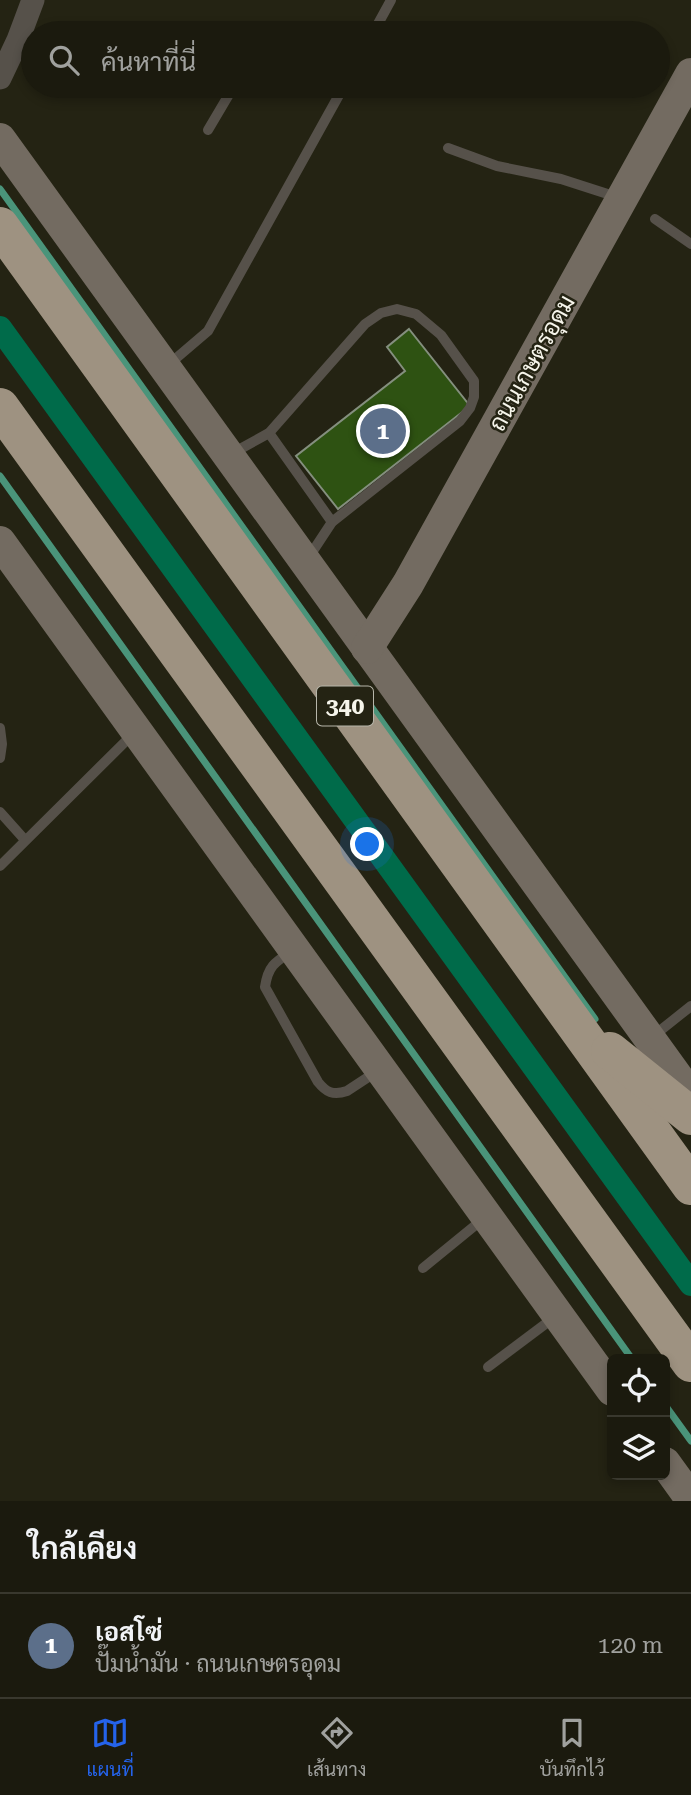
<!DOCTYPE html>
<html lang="th">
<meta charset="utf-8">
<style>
body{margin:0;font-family:"Roboto Serif",Sarabun,serif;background:#28271c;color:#f1f3f6}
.controls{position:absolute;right:21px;bottom:21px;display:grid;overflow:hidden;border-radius:10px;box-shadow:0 4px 10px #0003}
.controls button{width:63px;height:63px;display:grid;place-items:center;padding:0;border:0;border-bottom:2px solid #39382e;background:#1b1a0e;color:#f1f3f6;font:35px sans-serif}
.you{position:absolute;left:368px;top:845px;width:24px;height:24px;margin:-18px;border:5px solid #fff;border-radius:50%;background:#1a73e8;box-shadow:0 0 0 10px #1a73e833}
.badge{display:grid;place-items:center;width:46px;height:46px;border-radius:50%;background:#2563eb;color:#fff;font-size:23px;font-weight:700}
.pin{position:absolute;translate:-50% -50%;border:4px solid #fff;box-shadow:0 2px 7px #0006}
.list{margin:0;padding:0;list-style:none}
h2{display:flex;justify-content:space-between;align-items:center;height:91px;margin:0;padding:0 28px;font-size:30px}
h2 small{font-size:23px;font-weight:400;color:#a0a19e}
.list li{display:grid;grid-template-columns:46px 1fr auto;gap:21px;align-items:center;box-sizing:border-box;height:105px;padding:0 28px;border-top:2px solid #39382e}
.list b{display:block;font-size:26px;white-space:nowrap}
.list p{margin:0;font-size:23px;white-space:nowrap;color:#a0a19e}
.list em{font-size:23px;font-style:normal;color:#a0a19e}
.icon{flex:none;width:38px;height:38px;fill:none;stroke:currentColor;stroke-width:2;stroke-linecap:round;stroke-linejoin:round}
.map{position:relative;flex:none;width:691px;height:1501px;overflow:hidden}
.search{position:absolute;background:#1b1a0e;box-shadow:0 4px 10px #0003;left:21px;right:21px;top:21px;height:77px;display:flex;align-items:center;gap:18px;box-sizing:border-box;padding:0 24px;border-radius:38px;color:#a0a19e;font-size:26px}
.sheet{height:196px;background:#1b1a0e}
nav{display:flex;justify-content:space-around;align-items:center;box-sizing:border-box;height:98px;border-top:2px solid #39382e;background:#1b1a0e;font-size:19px;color:#a0a19e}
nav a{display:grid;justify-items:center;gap:4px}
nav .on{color:#2563eb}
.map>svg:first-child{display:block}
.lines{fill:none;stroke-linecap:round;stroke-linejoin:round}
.stream{stroke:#4a947a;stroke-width:7}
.canal{stroke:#006b4a;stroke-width:24}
.building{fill:#2e5212;stroke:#848f7e;stroke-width:2}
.lane{stroke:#56514a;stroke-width:10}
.street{stroke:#56514a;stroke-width:23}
.secondary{stroke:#736b61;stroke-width:32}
.highway{stroke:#9e9281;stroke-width:38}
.labels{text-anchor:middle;stroke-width:5;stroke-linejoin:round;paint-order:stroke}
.shield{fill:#242313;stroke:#b7b6aa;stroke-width:2}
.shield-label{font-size:23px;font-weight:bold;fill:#f6f5eb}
.street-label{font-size:24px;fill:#f6f5eb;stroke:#242313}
</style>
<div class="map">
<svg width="691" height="1501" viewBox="0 0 691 1501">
<rect width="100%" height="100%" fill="#242313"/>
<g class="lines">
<g class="stream">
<path d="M0 189 595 1019"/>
<path d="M0 476 632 1359"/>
<path d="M665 1405 691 1441"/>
</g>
<path class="canal" d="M0 328 691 1284"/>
</g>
<path class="building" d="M409 329 470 406 338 509 296 456 405 371 387 347Z"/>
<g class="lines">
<g class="lane">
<path d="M373 33 391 0"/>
<path d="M208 130 234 86"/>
<path d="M448 148 497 166 561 179 620 198"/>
<path d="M655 219 691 244"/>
<path d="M167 366 208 331 344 86"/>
<path d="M269 433 332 522"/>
<path d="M231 454 269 433 365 324 381 313 397 309 416 314 441 335 474 381V397L470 408 460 421 332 522 307 560"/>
<path d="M0 728 2 744 0 758"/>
<path d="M0 812 25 840"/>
<path d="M0 866 134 733"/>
<path d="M292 951C275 962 268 966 265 987L318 1082C326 1092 333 1096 347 1091L379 1070"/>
<path d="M652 1037 691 1006"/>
<path d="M423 1268 483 1219"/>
<path d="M488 1367 556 1316"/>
</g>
<path class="street" d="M0 78 18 40 33 0"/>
<g class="secondary">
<path d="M0 139 691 1096"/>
<path d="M0 542 612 1390"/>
<path d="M367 648 408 584 691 74"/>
<path d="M665 1463 691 1499"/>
</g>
<g class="highway">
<path d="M0 226 691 1186"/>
<path d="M0 407 691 1363"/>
<path d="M610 1051 691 1116"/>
</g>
</g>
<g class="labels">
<rect class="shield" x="317" y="686.5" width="56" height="39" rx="5"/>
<g class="shield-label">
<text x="345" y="714">340</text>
</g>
<g class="street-label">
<text transform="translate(532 363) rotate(-61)" y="8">ถนนเกษตรอุดม</text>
</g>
</g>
</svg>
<div class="controls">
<button><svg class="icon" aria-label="locate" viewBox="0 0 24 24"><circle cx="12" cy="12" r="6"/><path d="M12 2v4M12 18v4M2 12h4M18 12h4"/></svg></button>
<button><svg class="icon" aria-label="layers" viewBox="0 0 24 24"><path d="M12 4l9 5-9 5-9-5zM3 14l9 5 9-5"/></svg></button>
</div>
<div class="you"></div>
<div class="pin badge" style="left:383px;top:431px;background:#5c6f8a">1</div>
<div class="search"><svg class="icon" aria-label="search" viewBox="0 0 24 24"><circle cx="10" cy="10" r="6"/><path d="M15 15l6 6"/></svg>ค้นหาที่นี่</div>
</div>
<section class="sheet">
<h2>ใกล้เคียง<small></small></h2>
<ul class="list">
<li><span class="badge" style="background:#5c6f8a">1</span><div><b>เอสโซ่</b><p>ปั๊มน้ำมัน · ถนนเกษตรอุดม</p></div><em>120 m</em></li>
</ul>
</section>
<nav>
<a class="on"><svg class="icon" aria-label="map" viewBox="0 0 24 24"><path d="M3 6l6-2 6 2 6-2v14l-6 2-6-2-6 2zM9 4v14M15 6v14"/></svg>แผนที่</a>
<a><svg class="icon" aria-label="directions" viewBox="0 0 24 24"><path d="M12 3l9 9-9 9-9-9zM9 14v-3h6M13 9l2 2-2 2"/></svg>เส้นทาง</a>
<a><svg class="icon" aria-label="saved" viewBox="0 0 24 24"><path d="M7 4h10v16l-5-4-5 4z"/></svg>บันทึกไว้</a>
</nav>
